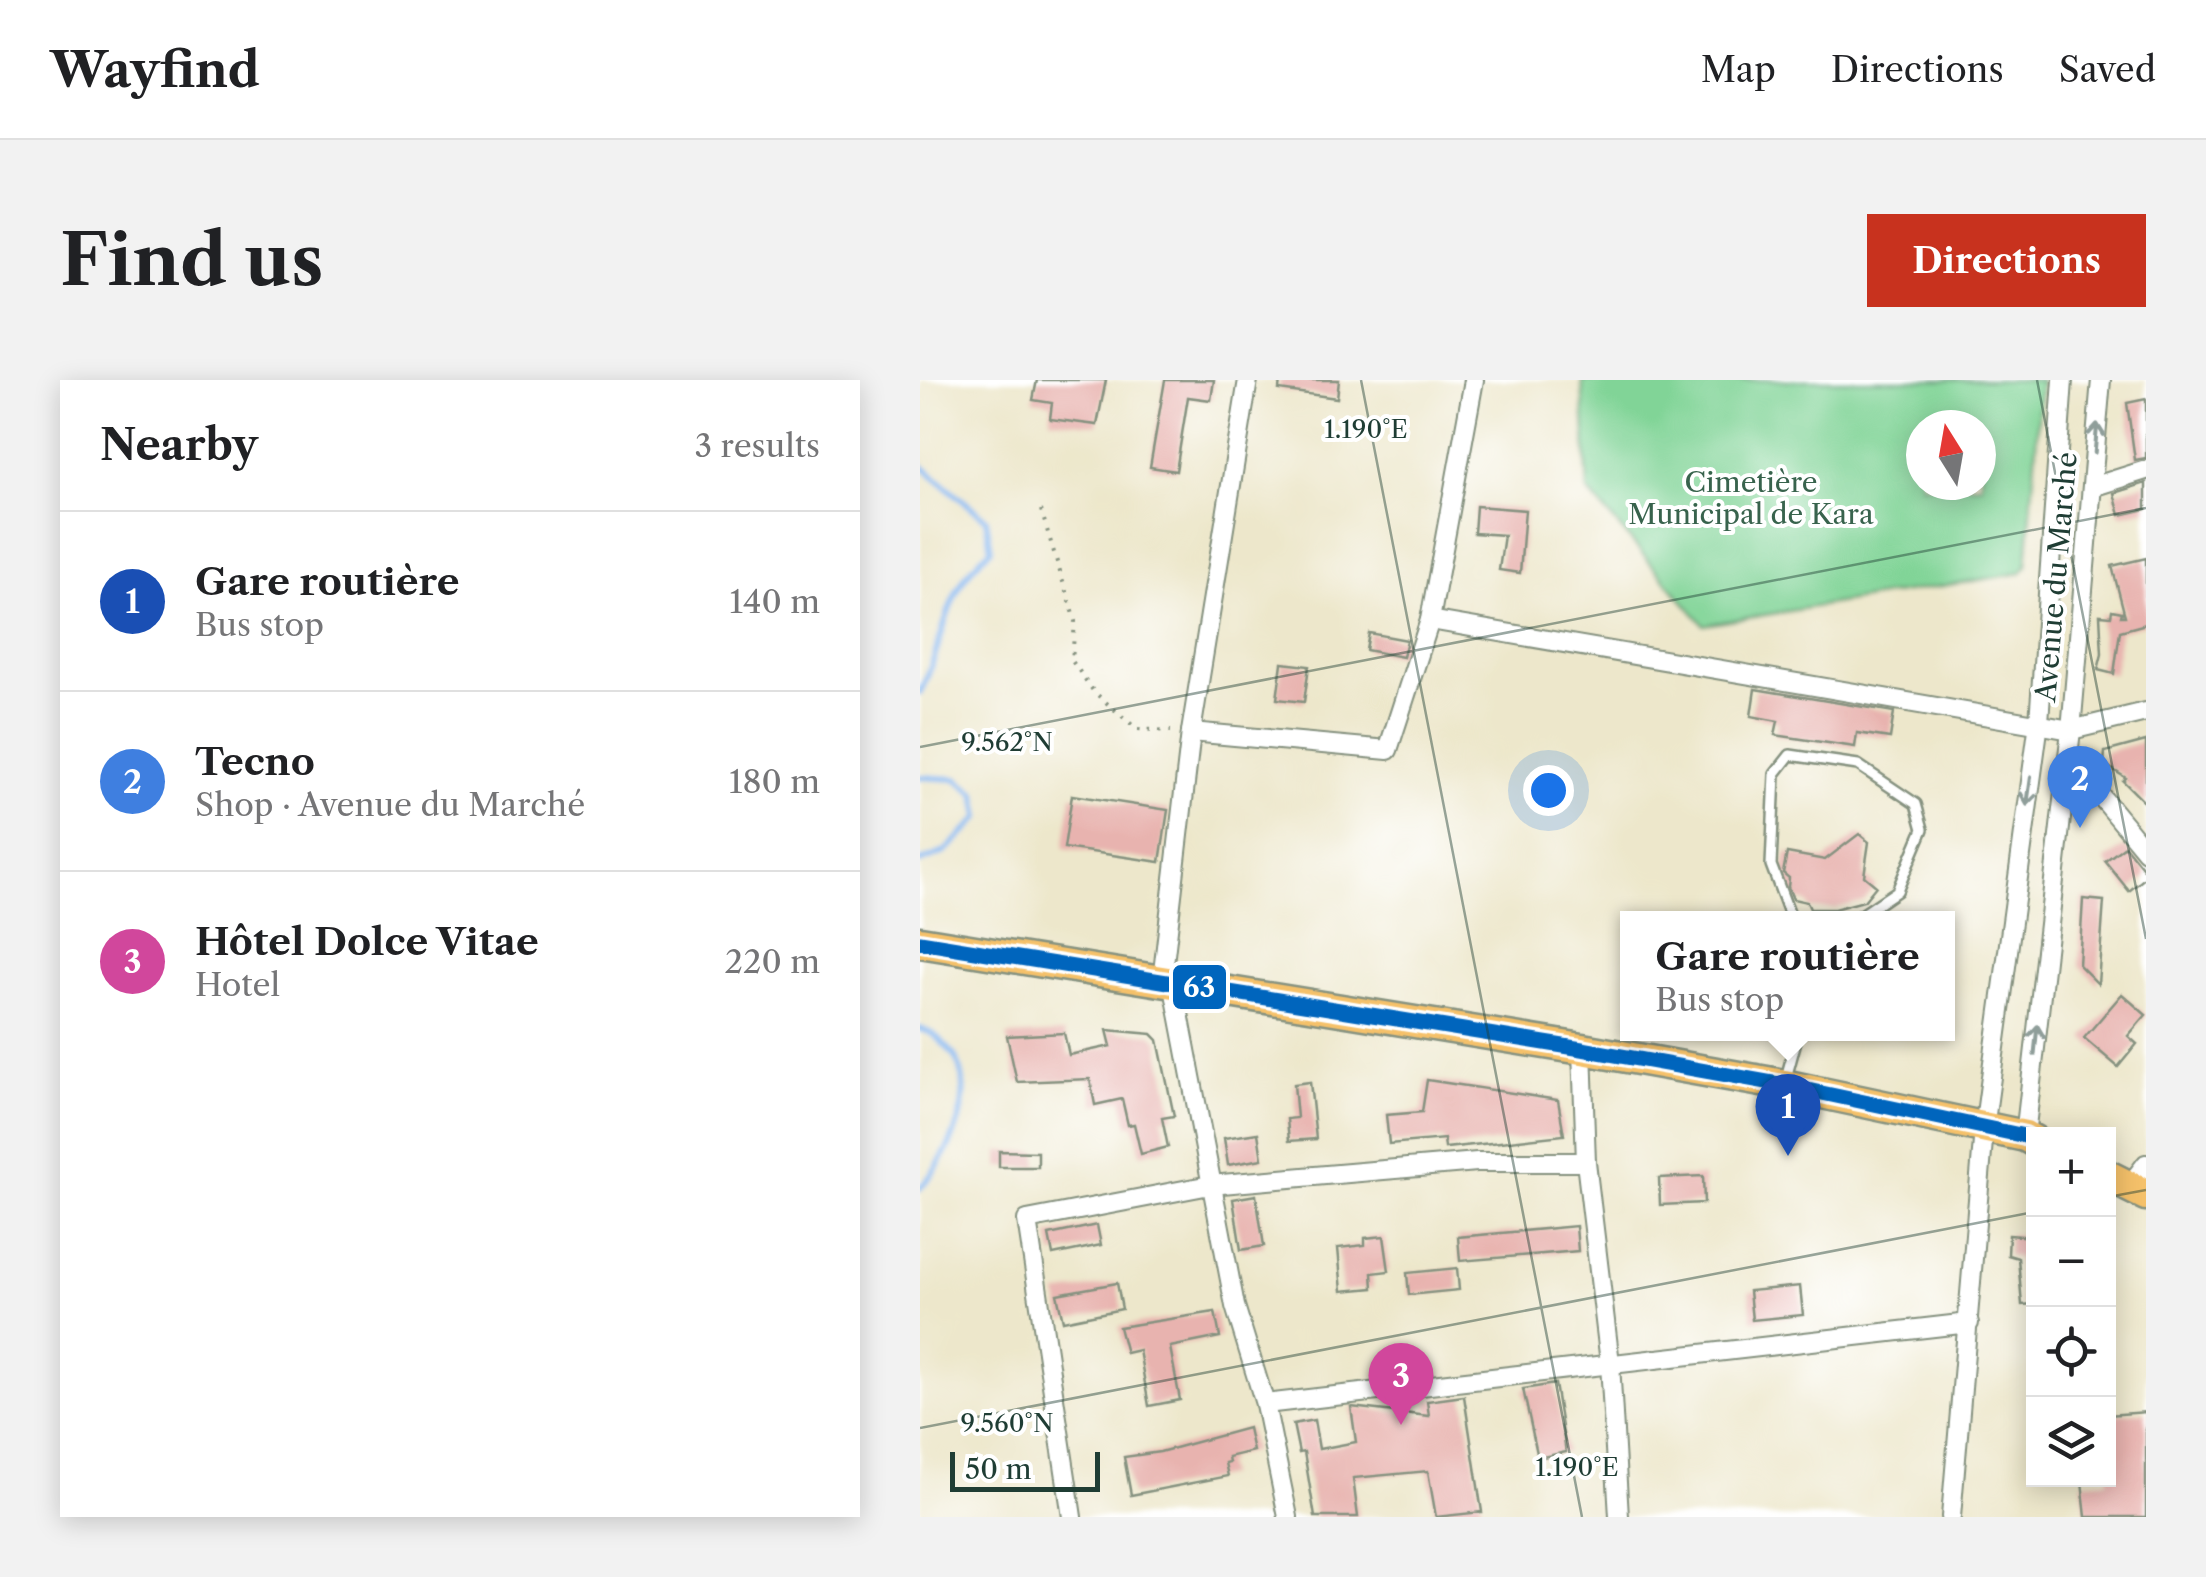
<!DOCTYPE html>
<meta charset="utf-8">
<style>
body{margin:0;font-family:"Libre Caslon Text",serif;background:#f2f2f2;color:#202124}
.controls{position:absolute;right:30px;bottom:30px;display:grid;overflow:hidden;border-radius:0px;box-shadow:0 5px 25px #0003}
.controls button{width:90px;height:90px;display:grid;place-items:center;padding:0;border:0;border-bottom:2px solid #e0e0e0;background:#fff;color:#202124;font:50px sans-serif}
.compass{position:absolute;left:986px;top:30px;width:90px;height:90px;border-radius:50%;background:#fff;box-shadow:0 5px 25px #0003;rotate:349deg}
.scale{position:absolute;left:30px;bottom:25px;width:150px;box-sizing:border-box;padding-left:10px;border:5px solid #1f3d34;border-top:0;font-size:28px;line-height:35px;white-space:nowrap;color:#1f3d34;-webkit-text-stroke:8px #fff;paint-order:stroke}
.you{position:absolute;left:628px;top:410px;width:35px;height:35px;margin:-25px;border:8px solid #fff;border-radius:50%;background:#1a73e8;box-shadow:0 0 0 15px #1a73e833}
.badge{display:grid;place-items:center;width:65px;height:65px;border-radius:50%;background:#c8321e;color:#fff;font-size:32px;font-weight:700}
.pin{position:absolute;translate:-50% -82px;filter:drop-shadow(0 2px 5px #0008)}
.pin::after{content:'';position:absolute;top:52px;width:35px;height:30px;background:inherit;clip-path:polygon(0 0,100% 0,50% 100%)}
.popup{position:absolute;left:700px;top:531px;width:335px;height:130px;box-sizing:border-box;display:grid;place-content:center;border-radius:0px;background:#fff;filter:drop-shadow(0 2px 8px #0005);font-size:32px;white-space:nowrap;color:#757577}
.popup b{font-size:38px;color:#202124}
.popup::after{content:'';position:absolute;left:50%;top:100%;margin-left:-20px;border:20px solid transparent;border-top-color:#fff}
.list{margin:0;padding:0;list-style:none}
h2{display:flex;justify-content:space-between;align-items:center;height:130px;margin:0;padding:0 40px;font-size:42px}
h2 small{font-size:32px;font-weight:400;color:#757577}
.list li{display:grid;grid-template-columns:65px 1fr auto;gap:30px;align-items:center;box-sizing:border-box;height:180px;padding:0 40px;border-top:2px solid #e0e0e0}
.list b{display:block;font-size:38px;white-space:nowrap}
.list p{margin:0;font-size:32px;white-space:nowrap;color:#757577}
.list em{font-size:32px;font-style:normal;color:#757577}
.icon{flex:none;width:55px;height:55px;fill:none;stroke:currentColor;stroke-width:2;stroke-linecap:round;stroke-linejoin:round}
.map{position:relative;flex:none;width:1226px;height:1137px;overflow:hidden;border-radius:0px}
header{display:flex;align-items:center;gap:60px;box-sizing:border-box;height:140px;padding:0 50px;background:#fff;border-bottom:2px solid #e0e0e0}
header strong{font-size:48px}
nav{display:flex;gap:55px;margin-inline-start:auto;font-size:35px}
.intro{display:flex;align-items:center;justify-content:space-between;box-sizing:border-box;height:240px;padding:0 60px}
h1{margin:0;font-size:70px}
.button{padding:25px 45px;border-radius:0px;background:#c8321e;color:#fff;font-size:35px;font-weight:700}
main{display:flex;gap:60px;padding:0 60px}
aside{flex:1;background:#fff;border-radius:0px;box-shadow:0 5px 25px #0003}
.map>svg:first-child{display:block}
.green{fill:#81d497;stroke:#508866;stroke-width:2.5;fill-rule:evenodd}
.lines{fill:none;stroke-linecap:round;stroke-linejoin:round}
.stream{stroke:#82b6f0;stroke-width:6}
.building{fill:#e8b3af}
.service-casing{stroke:#869280;stroke-width:14}
.minor-casing{stroke:#869280;stroke-width:22}
.trunk-casing{stroke:#869280;stroke-width:35}
.path{stroke:#869280;stroke-width:4;stroke-dasharray:2.5 8;stroke-linecap:butt}
.service{stroke:#fff;stroke-width:9}
.minor{stroke:#fff;stroke-width:18}
.trunk{stroke:#f5c16b;stroke-width:30}
.bus-1-casing{stroke:#fff;stroke-width:22}
.bus-1{stroke:#0065bd;stroke-width:15}
.oneway{stroke:#8f9e9a}
.ticks{fill:none;stroke:#1f3d34;stroke-width:2.5;stroke-opacity:0.45}
.labels{text-anchor:middle;stroke-width:8;stroke-linejoin:round;paint-order:stroke}
.park-label{font-size:28px;fill:#38634d;stroke:#fff}
.street-label{font-size:28px;fill:#1f3d34;stroke:#fff}
.ticks-label{font-size:25px;text-anchor:middle;fill:#1f3d34;stroke:#fff;stroke-width:8;stroke-linejoin:round;paint-order:stroke}
.line-badge{stroke:#fff;stroke-width:4}
.badge-label{font-size:28px;text-anchor:middle;font-weight:bold;fill:#fff}
</style>
<header>
<strong>Wayfind</strong>
<nav><a>Map</a><a>Directions</a><a>Saved</a></nav>
</header>
<div class="intro"><h1>Find us</h1><a class="button">Directions</a></div>
<main>
<aside>
<h2>Nearby<small>3 results</small></h2>
<ul class="list">
<li><span class="badge" style="background:#1a4fb4">1</span><div><b>Gare routière</b><p>Bus stop</p></div><em>140 m</em></li>
<li><span class="badge" style="background:#3f7fe0">2</span><div><b>Tecno</b><p>Shop · Avenue du Marché</p></div><em>180 m</em></li>
<li><span class="badge" style="background:#d1479c">3</span><div><b>Hôtel Dolce Vitae</b><p>Hotel</p></div><em>220 m</em></li>
</ul>
</aside>
<div class="map">
<svg width="1226" height="1137" viewBox="0 0 1226 1137">
<rect width="100%" height="100%" fill="#fff"/>
<filter id="ink" filterUnits="userSpaceOnUse"><feTurbulence type="fractalNoise" baseFrequency=".01" numOctaves="2"/><feDisplacementMap in="SourceGraphic" scale="20" xChannelSelector="R" yChannelSelector="G"/><feConvolveMatrix kernelMatrix="1 2 1 2 8 2 1 2 1" color-interpolation-filters="sRGB"/></filter>
<filter id="wash" filterUnits="userSpaceOnUse"><feTurbulence type="fractalNoise" baseFrequency=".0048" numOctaves="4" result="noise"/><feDisplacementMap in="SourceGraphic" scale="40" xChannelSelector="R" yChannelSelector="G"/><feGaussianBlur stdDeviation="2.25" result="paint"/><feColorMatrix in="noise" values="0 0 0 0 0 0 0 0 0 0 0 0 0 0 0 0 0 1.4 0 .05"/><feComposite in="paint" operator="in"/></filter>
<g filter="url(#wash)">
<rect width="100%" height="100%" fill="#ede7cb"/>
<path class="green" d="M662 0H1121L1107 185 1100 193 1089 195 784 245 668 111ZM1001 45H1061V105H1001Z"/>
<g class="lines">
<g class="stream">
<path d="M0 85 66 139 71 169C22 208 27 260 0 312"/>
<path d="M0 397 37 399 56 414 60 437 25 472 0 482"/>
<path d="M0 649C12 651 17 658 26 666 65 703 31 776 0 808"/>
</g>
</g>
<g id="blocks">
<g class="building">
<path d="M117 0H186L177 45 130 39 132 23 113 20Z"/>
<path d="M245 0H294L291 20 268 17 256 91 230 87Z"/>
<path d="M360 0H419L417 18 359 10Z"/>
<path d="M1226 19V78L1215 80 1207 23Z"/>
<path d="M1226 103V129L1200 135 1194 113Z"/>
<path d="M556 126 605 130 600 193 579 190 584 155 554 153Z"/>
<path d="M1226 178V244L1200 251 1194 294 1178 290 1182 274 1180 235 1191 236 1192 230 1202 232 1201 236H1205L1192 186Z"/>
<path d="M449 253 487 260 483 277 446 270Z"/>
<path d="M362 283 389 286 384 322 357 319Z"/>
<path d="M835 309 974 332 970 358 937 353 935 367 855 355 858 341 831 336Z"/>
<path d="M1226 361V424L1203 401 1206 398 1184 384 1185 372Z"/>
<path d="M152 415 248 430 240 482 144 468Z"/>
<path d="M939 454 949 462 944 496 956 506 944 521 914 529H890L887 522 873 519 868 507 869 498 863 493 867 473 905 480Z"/>
<path d="M1205 466 1226 492V497L1209 511 1185 481Z"/>
<path d="M1163 519 1184 521 1178 604 1159 585Z"/>
<path d="M1202 614 1226 635 1208 656 1217 664 1198 687 1164 658Z"/>
<path d="M187 650 232 654 238 660 254 736 242 738 248 767 221 774 214 744 208 745 202 719 175 725 170 699 97 702 87 656 144 653 149 675 191 666Z"/>
<path d="M507 700 638 720 644 755 525 768 524 759 469 764 466 735 502 732Z"/>
<path d="M390 702 396 759 369 761 367 739 377 738 374 704Z"/>
<path d="M338 753 342 779 308 785 304 758Z"/>
<path d="M79 771 118 772V787H79Z"/>
<path d="M783 796 784 823 740 825 739 798Z"/>
<path d="M336 815 344 866 321 870 313 819Z"/>
<path d="M177 845 181 865 133 875 129 855Z"/>
<path d="M656 846 658 871 540 881 538 857Z"/>
<path d="M1089 855 1114 857V924L1102 925 1098 878 1088 875Z"/>
<path d="M464 856 469 891 452 893 453 908 422 911 418 868 445 865V858Z"/>
<path d="M537 888 539 910 489 915 487 893Z"/>
<path d="M197 903 202 929 143 941 137 914Z"/>
<path d="M880 906 883 935 832 940 829 911Z"/>
<path d="M295 932 300 957 250 967 260 1020 229 1026 219 970 206 973 199 947Z"/>
<path d="M635 1004 646 1072 618 1078 603 1009Z"/>
<path d="M544 1016 562 1132 516 1137 508 1091 433 1098 438 1137H395L384 1072 379 1073 373 1044 394 1040 399 1069 436 1062 431 1027 509 1036 507 1021Z"/>
<path d="M1226 1032V1137H1166L1162 1102 1188 1100V1035Z"/>
<path d="M328 1048 333 1071 308 1077 309 1082 305 1083 308 1096 211 1115 204 1077 240 1072Z"/>
</g>
</g>
</g>
<g filter="url(#ink)">
<use href="#blocks" fill-opacity="0" stroke="#869280" stroke-width="2.5"/>
<g class="lines">
<g class="service-casing">
<g id="service">
<path d="M871 538 851 485 855 394 870 375 938 385 996 424 1003 449 977 511 937 538"/>
<path d="M866 698 878 654"/>
</g>
</g>
<g class="minor-casing">
<g id="minor">
<path d="M1172 107 1226 90"/>
<path d="M510 240 1151 350 1226 332"/>
<path d="M271 352 468 370 510 240 554 0"/>
<path d="M1147 384 1170 403 1226 471"/>
<path d="M242 601 271 352 328 0"/>
<path d="M253 602 315 926 345 1024 368 1137"/>
<path d="M662 669 666 782 690 983 699 1137"/>
<path d="M1105 756 1151 350 1181 0"/>
<path d="M1210 805 1226 784"/>
<path d="M345 1024 1049 943"/>
<path d="M152 1137 107 840 290 805 557 782H666"/>
<path d="M1031 1137 1064 749 1119 342 1143 0"/>
</g>
</g>
<g class="trunk-casing">
<g id="trunk">
<path d="M0 562 662 669 864 705 1105 756 1114 761"/>
<path d="M1188 796 1226 815"/>
</g>
</g>
<path class="path" d="M121 130 155 241 152 281 174 312 217 349 251 351"/>
<use href="#service" class="service"/>
<use href="#minor" class="minor"/>
<use href="#trunk" class="trunk"/>
<g class="bus-1-casing">
<path id="bus-1" d="M0 562 662 669 864 705 1105 756 1114 761"/>
</g>
<use href="#bus-1" class="bus-1"/>
</g>
<defs><path id="oneway-shaft" d="M-6 0H5M1.5-3L5.5 0L1.5 3" fill="none" stroke-width="1.6" stroke-linecap="round" stroke-linejoin="round" transform="scale(2.5)"/></defs>
<g class="oneway">
<use href="#oneway-shaft" transform="translate(1176 58) rotate(-85)"/>
<use href="#oneway-shaft" transform="translate(1109 411) rotate(98)"/>
<use href="#oneway-shaft" transform="translate(1116 660) rotate(-84)"/>
</g>
</g>
<path class="ticks" d="M441 0 662 1137M1117 0 1226 559M0 367 1226 128M1188 817 1226 810M0 1048 1114 832"/>
<g class="labels">
<g class="park-label">
<text x="831" y="112">Cimetière<tspan x="831" dy="32">Municipal de Kara</tspan></text>
</g>
<g class="street-label">
<text transform="translate(1136 197) rotate(-85)" y="10">Avenue du Marché</text>
</g>
</g>
<g class="ticks-label">
<text x="446" y="58">1.190°E</text>
<text x="87" y="371">9.562°N</text>
<text x="87" y="1052">9.560°N</text>
<text x="657" y="1096">1.190°E</text>
</g>
<rect class="line-badge" x="251" y="583" width="57" height="48" rx="10" fill="#0065bd"/>
<g class="badge-label">
<text x="279" y="617">63</text>
</g>
</svg>
<div class="controls">
<button>+</button>
<button>−</button>
<button><svg class="icon" aria-label="locate" viewBox="0 0 24 24"><circle cx="12" cy="12" r="6"/><path d="M12 2v4M12 18v4M2 12h4M18 12h4"/></svg></button>
<button><svg class="icon" aria-label="layers" viewBox="0 0 24 24"><path d="M12 4l9 5-9 5-9-5zM3 14l9 5 9-5"/></svg></button>
</div>
<svg class="compass" viewBox="-18 -18 36 36"><path d="M0-13l5 13h-10z" fill="#e53935"/><path d="M0 13l5-13h-10z" fill="#757577"/></svg>
<div class="scale">50 m</div>
<div class="you"></div>
<div class="pin badge" style="left:868px;top:776px;background:#1a4fb4">1</div>
<div class="popup"><b>Gare routière</b>Bus stop</div>
<div class="pin badge" style="left:1160px;top:448px;background:#3f7fe0">2</div>
<div class="pin badge" style="left:481px;top:1045px;background:#d1479c">3</div>
</div>
</main>
